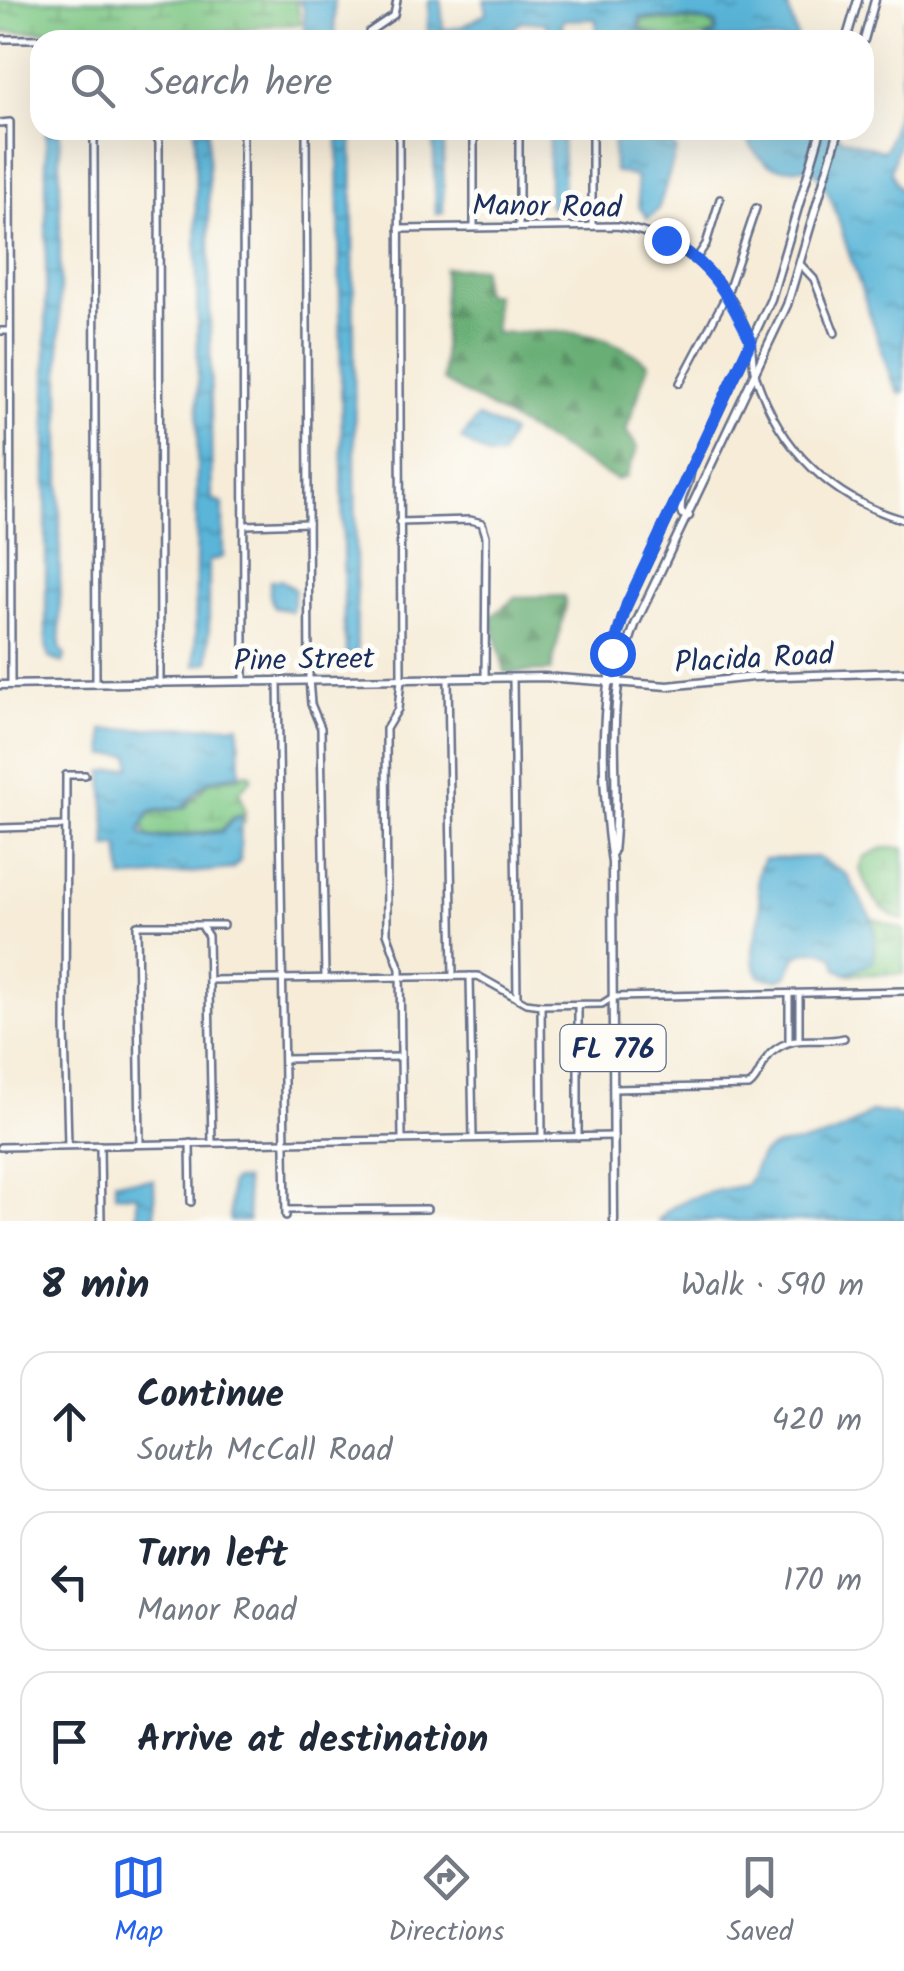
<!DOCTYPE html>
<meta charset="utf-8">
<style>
body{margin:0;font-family:Kalam,sans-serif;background:#f6f6f7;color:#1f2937}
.stop{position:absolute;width:30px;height:30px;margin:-22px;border:8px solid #2563eb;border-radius:50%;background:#fff}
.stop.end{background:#2563eb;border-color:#fff;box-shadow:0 2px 10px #0008}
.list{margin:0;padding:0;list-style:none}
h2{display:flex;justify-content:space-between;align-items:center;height:130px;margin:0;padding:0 40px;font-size:42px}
h2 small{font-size:32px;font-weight:400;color:#747a83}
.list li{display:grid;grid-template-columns:65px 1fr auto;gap:30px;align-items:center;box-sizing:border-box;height:140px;margin:0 20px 20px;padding:0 20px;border:2px solid #e0e1e3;border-radius:30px}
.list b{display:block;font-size:38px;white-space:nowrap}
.list p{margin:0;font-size:32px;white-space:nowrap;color:#747a83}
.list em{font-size:32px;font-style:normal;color:#747a83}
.icon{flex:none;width:55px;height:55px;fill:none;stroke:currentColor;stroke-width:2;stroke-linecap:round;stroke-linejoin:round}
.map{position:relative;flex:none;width:904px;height:1221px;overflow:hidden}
.search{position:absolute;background:#fff;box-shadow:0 10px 40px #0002;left:30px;right:30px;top:30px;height:110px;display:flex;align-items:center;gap:25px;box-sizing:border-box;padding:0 35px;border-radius:30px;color:#747a83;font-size:38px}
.sheet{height:610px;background:#fff}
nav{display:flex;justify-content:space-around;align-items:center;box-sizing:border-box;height:140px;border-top:2px solid #e0e1e3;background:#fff;font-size:28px;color:#747a83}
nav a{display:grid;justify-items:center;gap:5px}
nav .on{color:#2563eb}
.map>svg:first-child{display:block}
.forest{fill:url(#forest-firs);stroke:#426e69;stroke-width:2.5}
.wetland{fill:url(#wetland-marsh);stroke:#4e7c72;stroke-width:2.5}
.water{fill:url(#water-ripples);stroke:#3a729b;stroke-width:2.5}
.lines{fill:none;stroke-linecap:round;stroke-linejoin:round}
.minor-casing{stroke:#687189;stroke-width:10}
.major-casing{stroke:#687189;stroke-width:11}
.minor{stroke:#fff;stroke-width:5}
.major{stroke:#fff;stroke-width:6}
.route{stroke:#2563eb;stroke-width:12}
.labels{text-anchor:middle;stroke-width:10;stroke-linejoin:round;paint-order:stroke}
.shield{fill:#fdfcf7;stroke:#5f6c8c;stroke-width:2.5}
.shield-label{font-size:28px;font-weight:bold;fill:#1b2f5e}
.street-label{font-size:30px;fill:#1b2f5e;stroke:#fdfcf7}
</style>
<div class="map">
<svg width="904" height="1221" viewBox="0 0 904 1221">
<defs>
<pattern id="forest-firs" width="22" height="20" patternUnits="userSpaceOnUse" patternTransform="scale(2.5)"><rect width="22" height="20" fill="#68ae74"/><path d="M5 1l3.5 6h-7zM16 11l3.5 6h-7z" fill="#558e62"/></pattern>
<pattern id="wetland-marsh" width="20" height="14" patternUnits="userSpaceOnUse" patternTransform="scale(2.5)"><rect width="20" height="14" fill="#80ca87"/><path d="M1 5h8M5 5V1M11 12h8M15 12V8" fill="none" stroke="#68a472"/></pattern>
<pattern id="water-ripples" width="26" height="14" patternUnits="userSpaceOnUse" patternTransform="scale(2.5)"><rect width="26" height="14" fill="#5ab5d8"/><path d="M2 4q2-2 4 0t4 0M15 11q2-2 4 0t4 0" fill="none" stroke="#4a94b2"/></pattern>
</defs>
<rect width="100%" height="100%" fill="#fdfcf7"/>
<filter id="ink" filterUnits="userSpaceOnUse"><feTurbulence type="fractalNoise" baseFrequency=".01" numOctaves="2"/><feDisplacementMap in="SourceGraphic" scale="20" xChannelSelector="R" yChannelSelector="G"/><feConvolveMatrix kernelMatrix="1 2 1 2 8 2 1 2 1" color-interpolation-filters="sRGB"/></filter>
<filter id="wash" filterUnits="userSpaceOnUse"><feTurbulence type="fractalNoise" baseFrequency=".0048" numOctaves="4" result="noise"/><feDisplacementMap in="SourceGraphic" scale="40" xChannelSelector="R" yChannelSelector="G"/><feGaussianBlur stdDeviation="2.25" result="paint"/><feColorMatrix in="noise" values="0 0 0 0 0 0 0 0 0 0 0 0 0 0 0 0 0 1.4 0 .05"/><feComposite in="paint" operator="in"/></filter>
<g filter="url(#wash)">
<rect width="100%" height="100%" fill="#f6ecd8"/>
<g class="forest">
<path d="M444 268H482L483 293 495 295V333C556 332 598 324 649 364L626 431 638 448 626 477 616 480 443 381Z"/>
<path d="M564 596 566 605 551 671 505 673 491 617 516 597Z"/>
</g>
<g class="wetland">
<path d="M0 0H296L301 24 272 25 243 31 0 32Z"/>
<path d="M642 20 706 22 715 27 713 34C686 44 666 38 640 29Z"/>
<path d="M243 773 251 774 252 778 240 791 245 810 244 825V816L240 814 233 817 221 830 154 837 146 835 143 824 152 813 185 808 211 780 240 777Z"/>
<path d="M883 848H904V920C881 915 867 891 860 869L864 857Z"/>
<path d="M871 918 904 930V974H846L872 962 875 934Z"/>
</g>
<g class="water">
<path d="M299 0H334L335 40H305L304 9Z"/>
<path d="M429 0H441L443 29C461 30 472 22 487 12L484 0H786L798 40H704L716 35 717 24C695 15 664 20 640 17L637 30 663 40H597L596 19 563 20 561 40H549L546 23 521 21C500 49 458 40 427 40Z"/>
<path d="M904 18V123L891 171 897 185 904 191V392L900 394 891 379C878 340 866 301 852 262 841 234 836 201 819 177 801 151 771 196 743 130H833L840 138 882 151 887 147 901 95Z"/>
<path d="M46 130H60V647L65 656 63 663 49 658 46 644Z"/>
<path d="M195 130H208L212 500 223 504V557L209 561V662L195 665 198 377Z"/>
<path d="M338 130H352L357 663 349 666 344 633Z"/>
<path d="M433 130H444L443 213 436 214Z"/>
<path d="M549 130H562L564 203 560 209 549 206Z"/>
<path d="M613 130H647L650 142 671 144 677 149 658 210 648 219 639 207 636 177 614 171Z"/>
<path d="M478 417 511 432 501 456H488L461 439Z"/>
<path d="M281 580 295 590 292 611 274 608 270 596V581Z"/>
<path d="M239 725 240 774C204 778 205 781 183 807L150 811 140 830 144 837 154 839 222 832 235 818 241 816 240 861 232 869 123 879 119 847H107L103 772 131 767 130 755H105L103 730Z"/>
<path d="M817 857 847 875 871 918 875 934 873 962 846 974 837 969 834 957C822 948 809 950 796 956L787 976 777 980 760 977C746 957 757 936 760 914 762 894 751 879 764 859Z"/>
<path d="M870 1112 892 1113 900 1117 904 1114V1221H658C673 1197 719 1190 746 1185 752 1176 755 1165 761 1156 770 1143 790 1145 805 1142 827 1138 854 1127 870 1112Z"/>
<path d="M154 1180 155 1221H137V1195L115 1194V1181Z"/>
<path d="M234 1180H245L249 1221H230V1183Z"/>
</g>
</g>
<g filter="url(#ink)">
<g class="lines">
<g class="minor-casing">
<g id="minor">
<path d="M369 32 394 15 397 0"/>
<path d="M0 39 270 38"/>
<path d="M0 123 10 122 11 685"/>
<path d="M152 130 159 142 160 684"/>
<path d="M243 130 244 682"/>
<path d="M306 130 309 679 311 704 321 728 325 977"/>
<path d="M399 130 401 680 398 709 386 729 387 933 400 969 402 1139"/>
<path d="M474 130V227"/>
<path d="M519 130V227"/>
<path d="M592 130V226"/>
<path d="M399 229 617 226C680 236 731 279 750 340 754 352 751 365 756 377 780 449 831 499 904 520"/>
<path d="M696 259 706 244 720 199"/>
<path d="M801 265 814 279 835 333"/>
<path d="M0 331H10"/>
<path d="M680 383 727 294 756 208"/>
<path d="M399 522 470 520 482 523 486 536 485 679"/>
<path d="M246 525 308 523"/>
<path d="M513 678 517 997"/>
<path d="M278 680 286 1216"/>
<path d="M448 680 453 976"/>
<path d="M96 684 94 141 97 130"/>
<path d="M0 828 65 826"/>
<path d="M203 928 208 936 212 1143"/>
<path d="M470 976 473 1138"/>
<path d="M209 980 478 976 526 1003 541 1005 602 1004 613 997 904 991"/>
<path d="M799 994V1038"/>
<path d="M541 1005 542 1137"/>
<path d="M578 1005V1137"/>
<path d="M789 1041V994"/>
<path d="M285 1059 401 1057"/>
<path d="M614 1089 749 1086C760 1078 761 1062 772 1052 796 1032 817 1045 844 1038"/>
<path d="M190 1143 191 1202"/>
<path d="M140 1144 137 925H223"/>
<path d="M68 1145 65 1030 66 775H85"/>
<path d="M100 1145 101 1221"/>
<path d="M0 1147 614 1136"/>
<path d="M286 1210 427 1209"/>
</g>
</g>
<g class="major-casing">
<g id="major">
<path d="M846 40 858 0"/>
<path d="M864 40 875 0"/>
<path d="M689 516 682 514C676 498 692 485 690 469"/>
<path d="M0 685 544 677 668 686 753 677 904 672"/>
<path d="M613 852C620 797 610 741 618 686 621 665 628 645 635 625L787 305 839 130"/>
<path d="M614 1221 612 863C600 779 598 685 627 605L771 299 821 130"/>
</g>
</g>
<use href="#minor" class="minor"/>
<use href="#major" class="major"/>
</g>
</g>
<g class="lines" filter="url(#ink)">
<path class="route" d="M612 653 627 604 751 341C731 300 710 260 666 240"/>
</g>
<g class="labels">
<rect class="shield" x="560.5" y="1025" width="105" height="46" rx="8"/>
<g class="shield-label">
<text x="613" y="1058">FL 776</text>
</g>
<g class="street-label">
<text transform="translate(547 206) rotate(1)" y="10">Manor Road</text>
<text transform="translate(754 658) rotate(-3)" y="10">Placida Road</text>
<text transform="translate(304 659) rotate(-1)" y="10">Pine Street</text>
</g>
</g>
</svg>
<div class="stop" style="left:612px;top:653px"></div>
<div class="stop end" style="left:666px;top:240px"></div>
<div class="search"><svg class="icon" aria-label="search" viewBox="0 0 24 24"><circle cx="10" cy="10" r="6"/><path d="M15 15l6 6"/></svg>Search here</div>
</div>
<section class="sheet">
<h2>8 min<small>Walk · 590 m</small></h2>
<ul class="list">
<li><svg class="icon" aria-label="ahead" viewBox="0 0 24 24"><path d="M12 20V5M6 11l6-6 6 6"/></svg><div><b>Continue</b><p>South McCall Road</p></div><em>420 m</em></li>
<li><svg class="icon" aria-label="left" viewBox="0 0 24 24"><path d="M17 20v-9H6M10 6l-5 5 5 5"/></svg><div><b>Turn left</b><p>Manor Road</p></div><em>170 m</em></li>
<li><svg class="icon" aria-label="arrive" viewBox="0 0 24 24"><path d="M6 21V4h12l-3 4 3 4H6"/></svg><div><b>Arrive at destination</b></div></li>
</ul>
</section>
<nav>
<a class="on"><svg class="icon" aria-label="map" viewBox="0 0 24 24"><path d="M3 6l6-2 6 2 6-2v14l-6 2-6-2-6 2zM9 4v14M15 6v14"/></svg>Map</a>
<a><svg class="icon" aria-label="directions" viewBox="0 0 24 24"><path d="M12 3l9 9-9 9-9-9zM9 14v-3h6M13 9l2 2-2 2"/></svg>Directions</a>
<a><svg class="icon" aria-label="saved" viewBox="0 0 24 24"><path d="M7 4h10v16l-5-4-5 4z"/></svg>Saved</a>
</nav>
